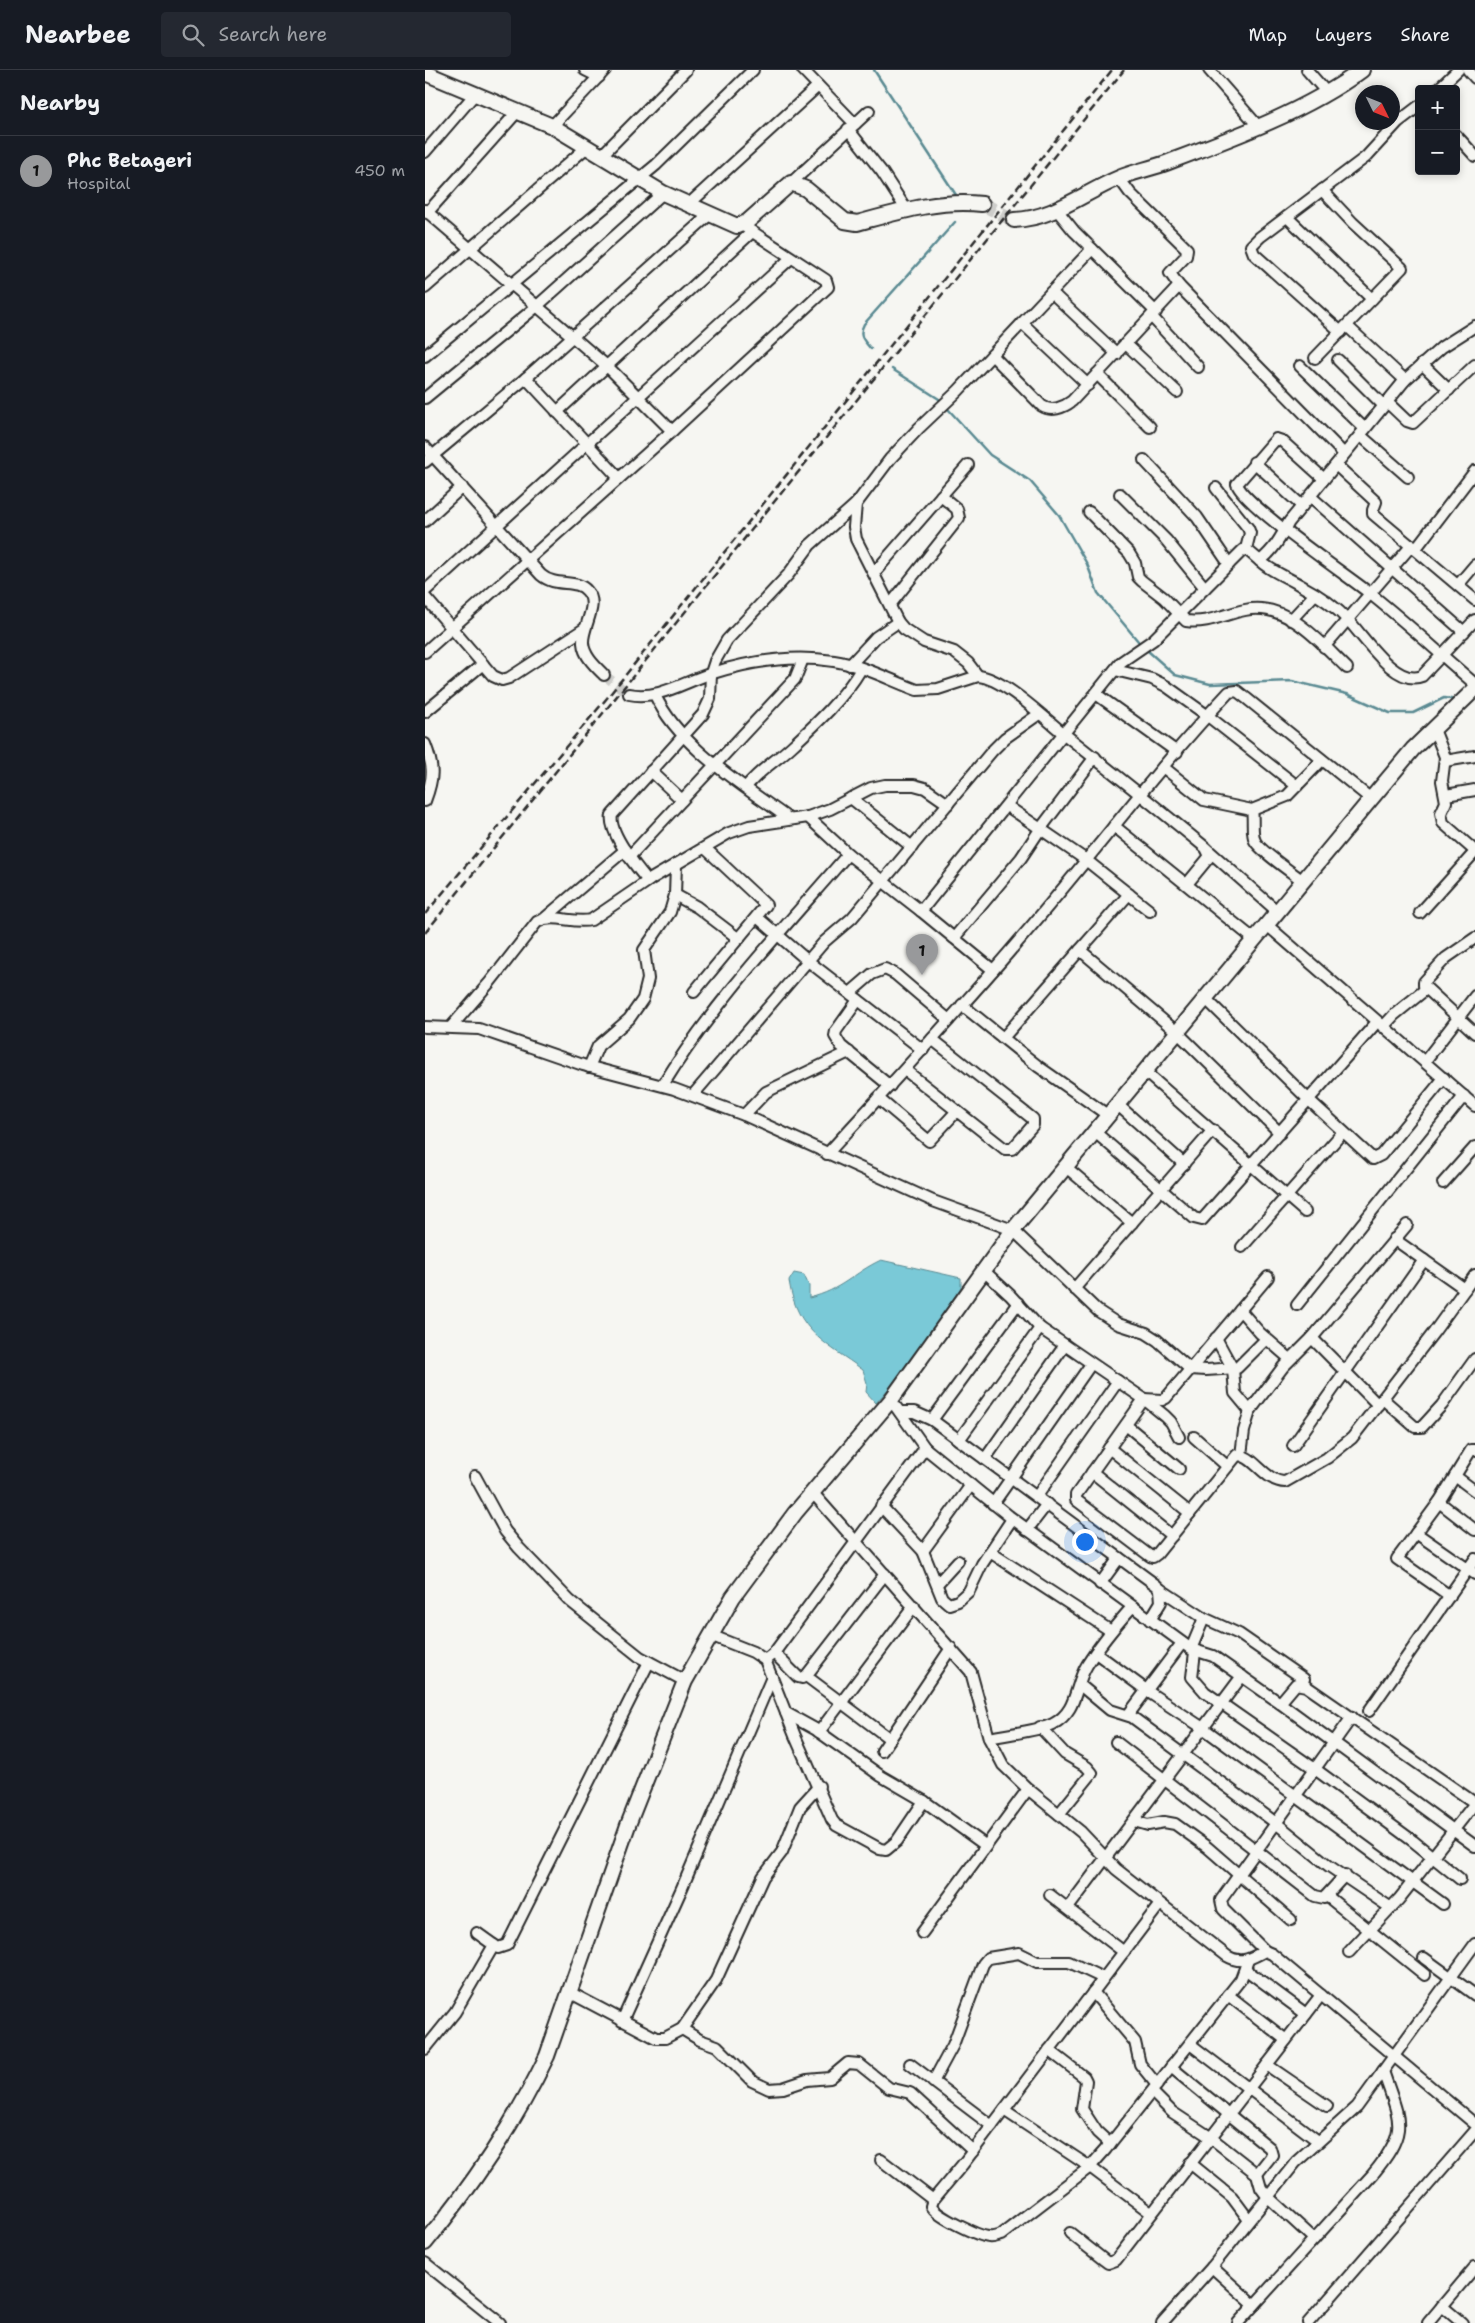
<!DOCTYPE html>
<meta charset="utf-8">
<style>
body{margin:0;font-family:"Shantell Sans",sans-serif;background:#242831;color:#f1f3f6}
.controls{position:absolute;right:15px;top:15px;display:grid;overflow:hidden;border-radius:5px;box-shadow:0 2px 8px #0003}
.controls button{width:45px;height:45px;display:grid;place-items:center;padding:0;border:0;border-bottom:1px solid #363941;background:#171b24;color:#f1f3f6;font:25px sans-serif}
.compass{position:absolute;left:930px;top:15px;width:45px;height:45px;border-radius:50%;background:#171b24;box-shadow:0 2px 8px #0003;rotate:133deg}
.you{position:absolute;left:659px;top:1471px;width:18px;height:18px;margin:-12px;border:4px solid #fff;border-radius:50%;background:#1a73e8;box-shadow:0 0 0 8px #1a73e833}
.badge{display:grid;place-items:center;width:32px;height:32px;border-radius:50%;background:#98999b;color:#111;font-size:16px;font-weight:700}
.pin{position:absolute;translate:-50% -41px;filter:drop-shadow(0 1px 2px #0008)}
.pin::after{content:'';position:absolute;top:26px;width:18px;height:15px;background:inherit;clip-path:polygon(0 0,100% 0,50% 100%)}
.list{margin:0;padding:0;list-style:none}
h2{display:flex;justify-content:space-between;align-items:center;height:65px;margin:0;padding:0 20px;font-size:21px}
h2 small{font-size:16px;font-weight:400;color:#9ea1a6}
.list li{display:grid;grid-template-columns:32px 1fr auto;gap:15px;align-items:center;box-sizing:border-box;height:70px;padding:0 20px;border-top:1px solid #363941}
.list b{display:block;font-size:19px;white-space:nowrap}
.list p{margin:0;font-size:16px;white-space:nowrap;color:#9ea1a6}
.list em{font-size:16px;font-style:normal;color:#9ea1a6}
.icon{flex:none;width:28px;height:28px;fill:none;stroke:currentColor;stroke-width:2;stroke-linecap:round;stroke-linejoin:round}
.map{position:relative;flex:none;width:1050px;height:2253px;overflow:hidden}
header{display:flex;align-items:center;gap:30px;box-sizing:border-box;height:70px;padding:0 25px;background:#171b24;border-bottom:1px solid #363941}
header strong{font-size:24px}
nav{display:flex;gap:28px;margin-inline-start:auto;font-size:18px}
.search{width:350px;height:45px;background:#242831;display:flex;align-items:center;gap:12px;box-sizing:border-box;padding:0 18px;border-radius:5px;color:#9ea1a6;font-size:19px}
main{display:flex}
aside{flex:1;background:#171b24}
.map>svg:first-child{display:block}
.water{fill:#7ac9d7;stroke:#5a8a92}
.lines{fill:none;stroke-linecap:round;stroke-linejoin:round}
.stream{stroke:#5a8a92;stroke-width:2.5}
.street-tunnel{stroke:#cdcdca;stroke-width:10;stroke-dasharray:10 5;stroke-linecap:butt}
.secondary-tunnel{stroke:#cdcdca;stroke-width:14;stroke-dasharray:14 7;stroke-linecap:butt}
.street-casing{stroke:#2b2b2b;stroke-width:14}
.secondary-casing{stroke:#2b2b2b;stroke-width:18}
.street{stroke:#f6f6f2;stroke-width:10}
.secondary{stroke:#f6f6f2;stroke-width:14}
.rail{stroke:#2b2b2b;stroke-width:2.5;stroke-dasharray:8 4;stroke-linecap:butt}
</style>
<header>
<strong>Nearbee</strong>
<div class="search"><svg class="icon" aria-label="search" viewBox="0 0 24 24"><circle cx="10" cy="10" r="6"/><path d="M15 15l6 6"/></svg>Search here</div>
<nav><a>Map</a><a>Layers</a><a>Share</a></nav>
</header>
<main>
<aside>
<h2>Nearby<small></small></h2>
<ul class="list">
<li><span class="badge">1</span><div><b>Phc Betageri</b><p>Hospital</p></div><em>450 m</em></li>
</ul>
</aside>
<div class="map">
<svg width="1050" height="2253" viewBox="0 0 1050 2253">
<rect width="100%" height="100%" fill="#f6f6f2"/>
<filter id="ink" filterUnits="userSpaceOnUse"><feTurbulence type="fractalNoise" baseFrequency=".02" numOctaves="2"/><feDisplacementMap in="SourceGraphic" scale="10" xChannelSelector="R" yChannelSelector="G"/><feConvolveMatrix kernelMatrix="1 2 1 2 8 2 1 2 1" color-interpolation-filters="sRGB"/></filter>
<g filter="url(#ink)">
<path class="water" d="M456 1190 536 1208V1217L487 1292 451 1333 441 1322 442 1313 438 1300C401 1273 372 1262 364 1211L369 1203 379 1205 384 1216V1228C417 1220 428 1203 456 1190Z"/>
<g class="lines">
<g class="stream">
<path d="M449 0 533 128"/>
<path d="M446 279C438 270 433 265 439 254L530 152"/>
<path d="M467 299 514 329"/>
<path d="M523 339 565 385 605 411 634 445 662 494 673 523 713 571"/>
<path d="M723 581 750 605 785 614 867 611 922 624 965 643H988L1019 628 1032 630"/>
</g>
<path class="street-tunnel" d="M179 605 204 624"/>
<path class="secondary-tunnel" d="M557 134 589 150"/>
<g class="street-casing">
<g id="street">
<path d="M160 0 174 7"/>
<path d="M378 0 430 54"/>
<path d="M784 0 833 56"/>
<path d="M882 0 903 24"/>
<path d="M1043 0 1050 8"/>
<path d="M1013 19 1033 0"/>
<path d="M127 56 180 0"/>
<path d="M423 59 457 102 481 139"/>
<path d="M1031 65 1050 86"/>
<path d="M0 82 50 24"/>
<path d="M176 86 261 0"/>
<path d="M694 108 705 123 762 179 761 186 745 203 754 216 919 384"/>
<path d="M366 113 444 41"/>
<path d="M263 135 393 16"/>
<path d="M0 140 183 297 247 361"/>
<path d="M632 140 649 161 731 242"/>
<path d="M2 143 93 41"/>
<path d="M862 147 947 229"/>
<path d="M0 218 162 77"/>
<path d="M626 222 692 284"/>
<path d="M727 247 773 297"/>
<path d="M597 253 663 315"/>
<path d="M922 256 980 310"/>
<path d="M916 262 829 184 826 176 835 167 941 87 973 52 994 36"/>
<path d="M701 274 752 322"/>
<path d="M567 285 617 336C626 342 638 338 647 331L754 216"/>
<path d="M0 286 231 95 328 0"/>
<path d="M890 288 977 198 928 153 897 120"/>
<path d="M913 290 959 336"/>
<path d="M997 294 1024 320"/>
<path d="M875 296 940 359"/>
<path d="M672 304 725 357"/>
<path d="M101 308 194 408"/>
<path d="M0 328 111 237 238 123"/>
<path d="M962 332 982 351 988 353 1050 295"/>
<path d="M132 342 327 162"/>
<path d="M935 365 983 407"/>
<path d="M0 377 116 505C131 518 151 508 162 521 175 535 157 556 158 573 159 586 170 596 179 605"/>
<path d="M719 390 772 447 804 494"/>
<path d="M0 392 101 308 284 145"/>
<path d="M829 392 877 436"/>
<path d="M911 395 951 432 948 440V444L1050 530"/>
<path d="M899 409 857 371 851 369 812 414C819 435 920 504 943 522 980 551 1015 584 1050 614"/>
<path d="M791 418 823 458 825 463 821 479"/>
<path d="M695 424 741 470 780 518"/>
<path d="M885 426 1039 562"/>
<path d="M431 434 429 457 431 469 473 552 479 559 499 572 529 582 543 593 553 606"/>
<path d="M664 442 704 483 710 493 713 507 717 511 739 528 761 551C782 554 800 544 820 540 862 531 896 573 922 598"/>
<path d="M0 451 37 417"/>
<path d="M835 491C847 502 862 507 875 515 892 524 911 537 924 551 940 568 971 617 997 606L1050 550"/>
<path d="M449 503 543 395"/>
<path d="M1033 515 1050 495"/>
<path d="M0 521 366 188"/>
<path d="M0 527 68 606 77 610 84 608 159 559"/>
<path d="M465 535 534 448 532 439 516 426"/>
<path d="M866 550 890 524"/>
<path d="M899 577 987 475 992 477 1050 401"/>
<path d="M0 582 247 361 403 217 401 210 317 155"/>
<path d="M425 595 451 567 473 552"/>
<path d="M690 600 727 609 741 616 783 646 872 716"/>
<path d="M204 624C235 630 260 611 288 603 326 591 369 585 409 591 437 595 465 610 492 620L513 619 553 606C578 608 617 646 638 663 686 701 734 739 781 778L785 786 762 814"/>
<path d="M671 624 752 682"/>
<path d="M230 625C254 677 318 715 364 749"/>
<path d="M0 642 58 594"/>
<path d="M1009 659 1020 687 1017 711 1021 732 1016 743 1018 753 1050 781"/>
<path d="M0 674C9 697 9 707 0 731"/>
<path d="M1020 691 1050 686"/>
<path d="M738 697 779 730 827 740 862 726 897 690"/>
<path d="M226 701 257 730"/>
<path d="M321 717C334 700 351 691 367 676 391 654 419 628 436 599"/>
<path d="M1021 725 1050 720"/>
<path d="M426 728 487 777"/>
<path d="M582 736 661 790 725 841"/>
<path d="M827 740C829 750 826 763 830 771 834 780 869 804 878 811"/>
<path d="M383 747 423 784 496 841 568 900"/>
<path d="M689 756 830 870"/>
<path d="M783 780 853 842"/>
<path d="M204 787 370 609 378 589"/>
<path d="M223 811C212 798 183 762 187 745L278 644 285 629 286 603 290 591 302 570 363 505 385 475 431 434 465 389 494 358 533 321 667 179"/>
<path d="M250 825 272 837 314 869"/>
<path d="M496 841 696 592 728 570 818 480 821 479 835 491C849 480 856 467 864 452L980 310 1017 277 1050 256"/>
<path d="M995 843 1050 782"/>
<path d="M332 847 383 891 498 980"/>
<path d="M120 848 200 780"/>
<path d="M842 855 1050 1036"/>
<path d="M529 868 596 788 616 758 670 687"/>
<path d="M1050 868 1021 888 999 912V916L1050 963"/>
<path d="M655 880 753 963 855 1063"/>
<path d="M269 922 341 835 280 778"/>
<path d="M425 923 447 904 460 899 470 904 524 950"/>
<path d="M781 929 884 1030 948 1089 956 1085 1019 1008"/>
<path d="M433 930 411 961 410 966 416 976 465 1016"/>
<path d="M537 935 614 997 684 1046"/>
<path d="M0 957 54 959 158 995 249 1019 319 1045 508 1131 588 1160 673 1241 693 1254 721 1263 732 1270 765 1299 781 1300 812 1298 841 1269"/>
<path d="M26 957 65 912 112 852C129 843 147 854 166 850L226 809 304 763 324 756 383 747 405 739 446 718 460 715H489L500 718 523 734"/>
<path d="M958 957 969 945 1001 919"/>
<path d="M578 968 704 824"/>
<path d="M1000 991 1050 926"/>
<path d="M164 997 173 976 204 949 218 929 223 909 219 880 245 842 250 825 251 794"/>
<path d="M480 1000 580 1079H587L608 1055V1049L507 969"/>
<path d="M720 1002 880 1142"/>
<path d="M238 1015C288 933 360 857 423 784"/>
<path d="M268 1025 399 872 427 848 567 681 580 668 614 644"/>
<path d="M453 1028 504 1071 532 1041"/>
<path d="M693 1035 759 1094"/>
<path d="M319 1045 341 1022 424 982"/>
<path d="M670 1062 769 1148 777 1150 952 952"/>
<path d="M402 1084C468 1012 534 941 597 867 667 786 731 700 804 622L812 621 821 628 946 729"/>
<path d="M641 1097 707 1153"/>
<path d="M1018 1113 1050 1077"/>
<path d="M969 1169 1040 1219"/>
<path d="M817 1177 918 1062"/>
<path d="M559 1201 585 1225 615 1258 719 1329 740 1346 746 1352 754 1367"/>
<path d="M843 1207 741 1328 737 1330 719 1329 651 1425V1430L725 1486 728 1487 732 1484 812 1385C828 1384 840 1412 860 1412L902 1388 927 1368 1009 1262 1050 1205"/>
<path d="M649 1219 788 1060"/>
<path d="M872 1235 1039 1026"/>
<path d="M815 1240 835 1263 865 1289"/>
<path d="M791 1268 808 1299 810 1323 825 1341"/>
<path d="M887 1268 953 1335"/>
<path d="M958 1329 990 1357H997L1017 1335 1050 1289"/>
<path d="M466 1330 500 1378 584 1446 766 1579 788 1586 855 1633 871 1614 881 1616 1050 1733"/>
<path d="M475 1342H489L507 1350 731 1515 735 1519 736 1532 725 1550"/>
<path d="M507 1350 593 1233"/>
<path d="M701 1355 754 1399"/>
<path d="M769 1367 802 1396"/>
<path d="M534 1370 615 1258"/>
<path d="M868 1376 999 1190"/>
<path d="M684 1378 765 1443"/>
<path d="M816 1385 819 1361 825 1341 858 1297 887 1268 982 1155"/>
<path d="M560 1389 640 1275"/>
<path d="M667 1402 747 1466"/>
<path d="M50 1406 80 1461 94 1478 145 1531 215 1587 260 1611"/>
<path d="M1030 1406 1050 1421"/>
<path d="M387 1422 546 1602 564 1668 578 1695 603 1719 656 1762 691 1799 802 1886C817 1895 826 1888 840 1881L847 1884 1050 2054"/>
<path d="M612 1426 693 1311"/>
<path d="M1014 1432 1050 1460"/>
<path d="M568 1434 666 1294"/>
<path d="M456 1436 498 1481 517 1528 524 1534 533 1531 544 1521 557 1494 587 1449"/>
<path d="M602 1460 622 1434"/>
<path d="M991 1463 1050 1504"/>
<path d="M498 1481 546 1415"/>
<path d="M565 1482 686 1561"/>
<path d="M512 1514 533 1491"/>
<path d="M675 1514 694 1488"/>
<path d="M735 1519 779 1548 814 1564 879 1609"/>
<path d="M1025 1526 972 1489 1014 1432 1046 1380H1050"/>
<path d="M285 1565 328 1582 340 1590 370 1666 407 1750 411 1755 455 1779 461 1780 472 1771 499 1731"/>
<path d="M766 1579 779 1548"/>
<path d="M770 1582 767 1607 780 1622 890 1699 988 1771 1035 1809"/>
<path d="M349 1583 373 1607 377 1608 381 1606 460 1504"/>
<path d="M671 1583 728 1625 778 1658 1018 1834"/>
<path d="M340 1590 349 1583 500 1378"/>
<path d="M381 1606 465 1669"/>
<path d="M655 1615 685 1640 707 1647 851 1753 904 1796 966 1838"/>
<path d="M855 1633 1050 1776"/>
<path d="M944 1641 1050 1489"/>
<path d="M361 1643 390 1659 456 1706 499 1731 560 1775"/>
<path d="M703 1645 757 1573"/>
<path d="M615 1657 640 1684 662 1697 667 1703 634 1744"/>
<path d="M394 1662 489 1536"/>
<path d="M564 1668C581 1664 614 1661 628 1654 653 1641 649 1616 662 1595 675 1574 691 1555 707 1537"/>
<path d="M691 1672 890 1826 899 1828 920 1805"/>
<path d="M457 1681 526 1578"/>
<path d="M709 1751 723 1755 739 1752 750 1754 782 1777 866 1850"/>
<path d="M625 1825 699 1882"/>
<path d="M902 1826 1000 1905"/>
<path d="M735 1834 538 2094 508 2130 506 2136C510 2146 553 2166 564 2167 568 2168 572 2166 576 2165L665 2097 681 2079 816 1909 823 1890"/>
<path d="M643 1838 817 1606"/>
<path d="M52 1863 73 1878 82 1875 224 1592"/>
<path d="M497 1863 603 1719"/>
<path d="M840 1881 798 1839 796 1830 927 1647"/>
<path d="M924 1882 974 1829 1050 1733"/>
<path d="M999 1888 1050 1925"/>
<path d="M820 1899 881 1944"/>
<path d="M144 1922 231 1968H240L257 1959 291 1910 338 1807 357 1782 375 1737 394 1716"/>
<path d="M668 1922 710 1972 715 1994 732 2015"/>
<path d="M803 1925 861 1970"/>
<path d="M197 1951 257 1818 347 1607"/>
<path d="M257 1959 275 1970 292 1976 327 2011 344 2019 358 2018 382 2010 405 2008 423 1993 434 1994 464 2018 485 2023 548 2081"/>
<path d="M765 1974 893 2071"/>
<path d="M0 1979 30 1942 69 1875"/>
<path d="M624 1980 659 2007 661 2011 657 2039 672 2062 685 2074"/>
<path d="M485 1994 567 2056"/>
<path d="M842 1995 902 2036"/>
<path d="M746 1997 845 2078 847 2085 832 2104"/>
<path d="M508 2012 528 1975 558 1894 563 1888 594 1883 612 1892H644L678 1908"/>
<path d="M727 2022 747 2042 785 2067 832 2104 836 2118 842 2126 889 2169"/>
<path d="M579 2040 665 2097 726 2143"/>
<path d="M456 2090 508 2130"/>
<path d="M765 2093 807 2127 824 2150"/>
<path d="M645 2163 679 2190 683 2193 691 2190 896 1925"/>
<path d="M0 2193 75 2253"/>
<path d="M787 2197 829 2235"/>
<path d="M1017 2236 1037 2253"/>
<path d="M737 2253 787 2197 871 2092 932 2037 1050 1874"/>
<path d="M813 2253 948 2104C985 2059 975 2052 958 2001"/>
<path d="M883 2253 1050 2061"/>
<path d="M1003 2253 1050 2197"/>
</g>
</g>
<g class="secondary-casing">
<g id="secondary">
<path d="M0 3 127 56 238 123 312 156 322 152 366 113 381 119 420 151 432 153C473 142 515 129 557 134"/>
<path d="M589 150C628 149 660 122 694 108 708 102 724 99 738 94 805 69 880 42 937 0"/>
<path d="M0 2173C46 2118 91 2051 122 1986L203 1755 260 1611 308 1527 370 1443 466 1330 588 1160 946 729 988 679 1050 619"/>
</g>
</g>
<use href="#street" class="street"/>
<use href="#secondary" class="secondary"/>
<g class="rail">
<path d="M0 844 182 628 687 0"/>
<path d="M0 863 699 0"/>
</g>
</g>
</g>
</svg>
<div class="controls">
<button>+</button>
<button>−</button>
</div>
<svg class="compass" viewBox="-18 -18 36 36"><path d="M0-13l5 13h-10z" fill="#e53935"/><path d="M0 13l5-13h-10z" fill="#9ea1a6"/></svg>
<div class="you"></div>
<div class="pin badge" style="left:497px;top:905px">1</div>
</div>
</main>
